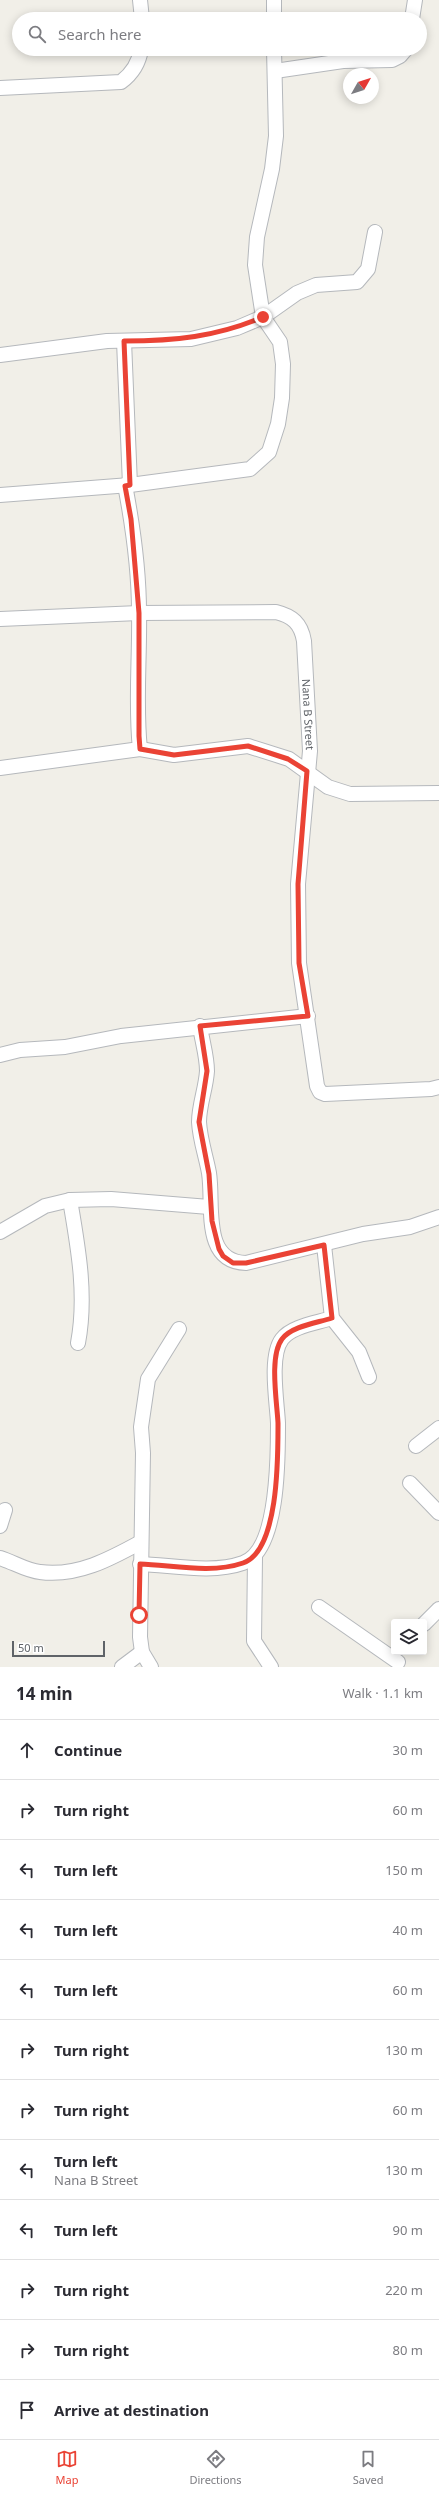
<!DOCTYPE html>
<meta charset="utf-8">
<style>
body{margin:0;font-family:"Noto Sans",sans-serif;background:#f7f7f7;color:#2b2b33}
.controls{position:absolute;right:12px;bottom:12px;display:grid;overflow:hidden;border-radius:4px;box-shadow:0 2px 10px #0003}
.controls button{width:36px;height:36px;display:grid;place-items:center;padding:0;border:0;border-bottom:1px solid #e1e1e2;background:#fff;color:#2b2b33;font:20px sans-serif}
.compass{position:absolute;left:343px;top:68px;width:36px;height:36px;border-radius:50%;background:#fff;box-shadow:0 2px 10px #0003;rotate:51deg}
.scale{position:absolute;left:12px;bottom:10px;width:93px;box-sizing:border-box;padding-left:4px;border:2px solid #5f6368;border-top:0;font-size:11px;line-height:14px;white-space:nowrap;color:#5f6368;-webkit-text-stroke:3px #fff;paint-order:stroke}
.stop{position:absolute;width:12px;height:12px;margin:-9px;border:3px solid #ea4335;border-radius:50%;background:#fff}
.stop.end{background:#ea4335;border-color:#fff;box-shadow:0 1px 4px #0008}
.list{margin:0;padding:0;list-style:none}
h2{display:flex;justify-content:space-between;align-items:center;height:52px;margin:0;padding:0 16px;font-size:17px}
h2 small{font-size:13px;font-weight:400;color:#7c7c81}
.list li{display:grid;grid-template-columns:26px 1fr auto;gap:12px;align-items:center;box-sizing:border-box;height:60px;padding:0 16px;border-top:1px solid #e1e1e2}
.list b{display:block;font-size:15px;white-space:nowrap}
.list p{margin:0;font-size:13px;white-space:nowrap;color:#7c7c81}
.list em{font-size:13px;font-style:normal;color:#7c7c81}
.icon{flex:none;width:22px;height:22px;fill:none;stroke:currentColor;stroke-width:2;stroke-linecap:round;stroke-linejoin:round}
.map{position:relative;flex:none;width:439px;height:1667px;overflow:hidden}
.search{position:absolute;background:#fff;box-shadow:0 2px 10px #0003;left:12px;right:12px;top:12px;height:44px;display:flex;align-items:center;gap:10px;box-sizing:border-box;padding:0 14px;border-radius:22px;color:#7c7c81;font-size:15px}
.sheet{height:772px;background:#fff}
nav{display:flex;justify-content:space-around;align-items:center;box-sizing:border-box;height:56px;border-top:1px solid #e1e1e2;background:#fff;font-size:11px;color:#7c7c81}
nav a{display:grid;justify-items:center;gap:2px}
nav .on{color:#ea4335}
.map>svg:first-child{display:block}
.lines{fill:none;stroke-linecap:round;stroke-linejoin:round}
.street-casing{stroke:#b5b8bc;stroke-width:16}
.street{stroke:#fff;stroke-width:14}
.route{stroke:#ea4335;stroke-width:5}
.labels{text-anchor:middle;stroke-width:3.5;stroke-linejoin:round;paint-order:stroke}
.street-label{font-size:11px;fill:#5f6368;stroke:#fff}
</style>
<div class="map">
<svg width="439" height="1667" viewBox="0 0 439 1667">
<rect width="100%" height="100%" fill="#f1efe8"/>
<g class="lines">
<g class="street-casing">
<g id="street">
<path d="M140 0 142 19"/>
<path d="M274 0V19"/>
<path d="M412 19 415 0"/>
<path d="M275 71 343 61 392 60 400 56 406 49"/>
<path d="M0 88 121 82C133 73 139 63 141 49"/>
<path d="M124 341 130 485"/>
<path d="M0 355 107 341 191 339 237 328 263 317 297 293 316 285 357 282 368 269 375 232"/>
<path d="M125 485C133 527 139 570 139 612 140 658 135 704 140 749"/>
<path d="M0 495 130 485 250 469 269 452 278 424 282 398 283 364 280 342 263 317 255 265 257 237 272 169 276 136 274 49"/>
<path id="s1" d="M0 619 139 613 276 612C292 616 301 623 304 641L310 751 298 884 299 963 317 1086 320 1092 325 1094 431 1089 439 1087"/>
<path d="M0 768 140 749 174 755 248 746 289 759 328 787 350 794 439 793"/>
<path d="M200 1026C202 1041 207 1056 207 1071 206 1088 199 1105 199 1122 200 1140 206 1156 209 1173 214 1204 201 1262 246 1263L363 1234 410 1227 439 1217"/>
<path d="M0 1055 20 1050 65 1047 121 1036 308 1016"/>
<path d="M70 1200C78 1247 87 1295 78 1343"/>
<path d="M0 1232 45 1206 70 1200 111 1199 209 1207"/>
<path d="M324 1245 332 1318 359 1352 369 1377"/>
<path d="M416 1446 439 1428"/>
<path d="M410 1483 439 1513"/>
<path d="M0 1526 5 1510"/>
<path d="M255 1557 254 1641 271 1667"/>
<path d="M0 1558C13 1562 27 1571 40 1572 77 1577 110 1559 141 1542"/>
<path d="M140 1564C172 1565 212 1574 243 1563 279 1551 278 1456 278 1423 277 1402 269 1356 282 1339 292 1326 317 1323 332 1318"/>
<path d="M319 1607 398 1662"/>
<path d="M424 1624 439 1609"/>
<path d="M122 1667 142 1652"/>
<path d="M151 1667 142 1652 140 1637 143 1453 141 1427 148 1379 179 1329"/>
</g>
</g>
<use href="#street" class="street"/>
</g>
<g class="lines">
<path class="route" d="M139 1615 140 1564C172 1565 211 1574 243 1563 279 1551 278 1456 278 1423 277 1402 269 1356 282 1339 292 1326 317 1323 332 1318L324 1245 246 1263H233L223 1256 219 1249 212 1221 209 1174 199 1122 207 1071 200 1026 308 1016 299 963 298 884 307 771 288 759 248 746 174 755 140 749 139 736V613L131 519 125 486 130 485 124 341C174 341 216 337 263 317"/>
</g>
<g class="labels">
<g class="street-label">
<text dy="4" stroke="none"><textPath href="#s1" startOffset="393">Nana B Street</textPath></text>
</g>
</g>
</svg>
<div class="controls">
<button><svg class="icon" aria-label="layers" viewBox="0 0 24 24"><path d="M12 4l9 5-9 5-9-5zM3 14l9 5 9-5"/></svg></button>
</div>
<svg class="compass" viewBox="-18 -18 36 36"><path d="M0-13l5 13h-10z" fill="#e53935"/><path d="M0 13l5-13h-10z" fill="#7c7c81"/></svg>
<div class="scale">50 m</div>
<div class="stop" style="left:139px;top:1615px"></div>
<div class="stop end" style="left:263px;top:317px"></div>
<div class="search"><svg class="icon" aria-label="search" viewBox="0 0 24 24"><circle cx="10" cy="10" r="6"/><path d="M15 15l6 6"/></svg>Search here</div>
</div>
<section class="sheet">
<h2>14 min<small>Walk · 1.1 km</small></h2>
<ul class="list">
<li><svg class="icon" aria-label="ahead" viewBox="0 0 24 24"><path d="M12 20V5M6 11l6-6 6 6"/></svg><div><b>Continue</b></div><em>30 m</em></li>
<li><svg class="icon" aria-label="right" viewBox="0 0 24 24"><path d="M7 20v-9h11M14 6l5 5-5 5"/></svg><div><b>Turn right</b></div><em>60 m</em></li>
<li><svg class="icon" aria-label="left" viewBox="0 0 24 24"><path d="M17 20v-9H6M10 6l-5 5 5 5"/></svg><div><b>Turn left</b></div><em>150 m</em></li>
<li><svg class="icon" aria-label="left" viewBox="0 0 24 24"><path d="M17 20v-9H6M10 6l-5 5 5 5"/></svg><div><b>Turn left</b></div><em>40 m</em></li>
<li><svg class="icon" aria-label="left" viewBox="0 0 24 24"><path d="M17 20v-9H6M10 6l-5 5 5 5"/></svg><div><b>Turn left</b></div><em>60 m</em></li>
<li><svg class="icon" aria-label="right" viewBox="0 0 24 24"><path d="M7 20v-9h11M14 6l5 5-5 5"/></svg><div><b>Turn right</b></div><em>130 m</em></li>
<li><svg class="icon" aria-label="right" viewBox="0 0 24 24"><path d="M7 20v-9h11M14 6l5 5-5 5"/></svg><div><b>Turn right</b></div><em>60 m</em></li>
<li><svg class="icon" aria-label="left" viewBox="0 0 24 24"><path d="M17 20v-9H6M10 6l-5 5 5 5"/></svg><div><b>Turn left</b><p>Nana B Street</p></div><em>130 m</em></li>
<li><svg class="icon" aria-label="left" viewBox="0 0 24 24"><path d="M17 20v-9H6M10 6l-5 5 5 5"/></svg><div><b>Turn left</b></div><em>90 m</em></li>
<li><svg class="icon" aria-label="right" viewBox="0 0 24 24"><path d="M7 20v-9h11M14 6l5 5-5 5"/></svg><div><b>Turn right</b></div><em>220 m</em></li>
<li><svg class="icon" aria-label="right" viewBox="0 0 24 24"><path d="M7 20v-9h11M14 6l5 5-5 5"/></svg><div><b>Turn right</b></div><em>80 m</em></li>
<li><svg class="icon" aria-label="arrive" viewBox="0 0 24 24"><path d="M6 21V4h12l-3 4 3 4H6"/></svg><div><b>Arrive at destination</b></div></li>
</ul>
</section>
<nav>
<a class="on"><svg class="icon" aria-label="map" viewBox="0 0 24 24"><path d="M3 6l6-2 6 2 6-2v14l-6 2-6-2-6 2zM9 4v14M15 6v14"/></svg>Map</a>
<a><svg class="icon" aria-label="directions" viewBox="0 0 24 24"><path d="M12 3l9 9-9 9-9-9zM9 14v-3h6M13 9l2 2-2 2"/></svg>Directions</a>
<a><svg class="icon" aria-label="saved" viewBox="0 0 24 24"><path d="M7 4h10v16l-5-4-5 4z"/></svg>Saved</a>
</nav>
